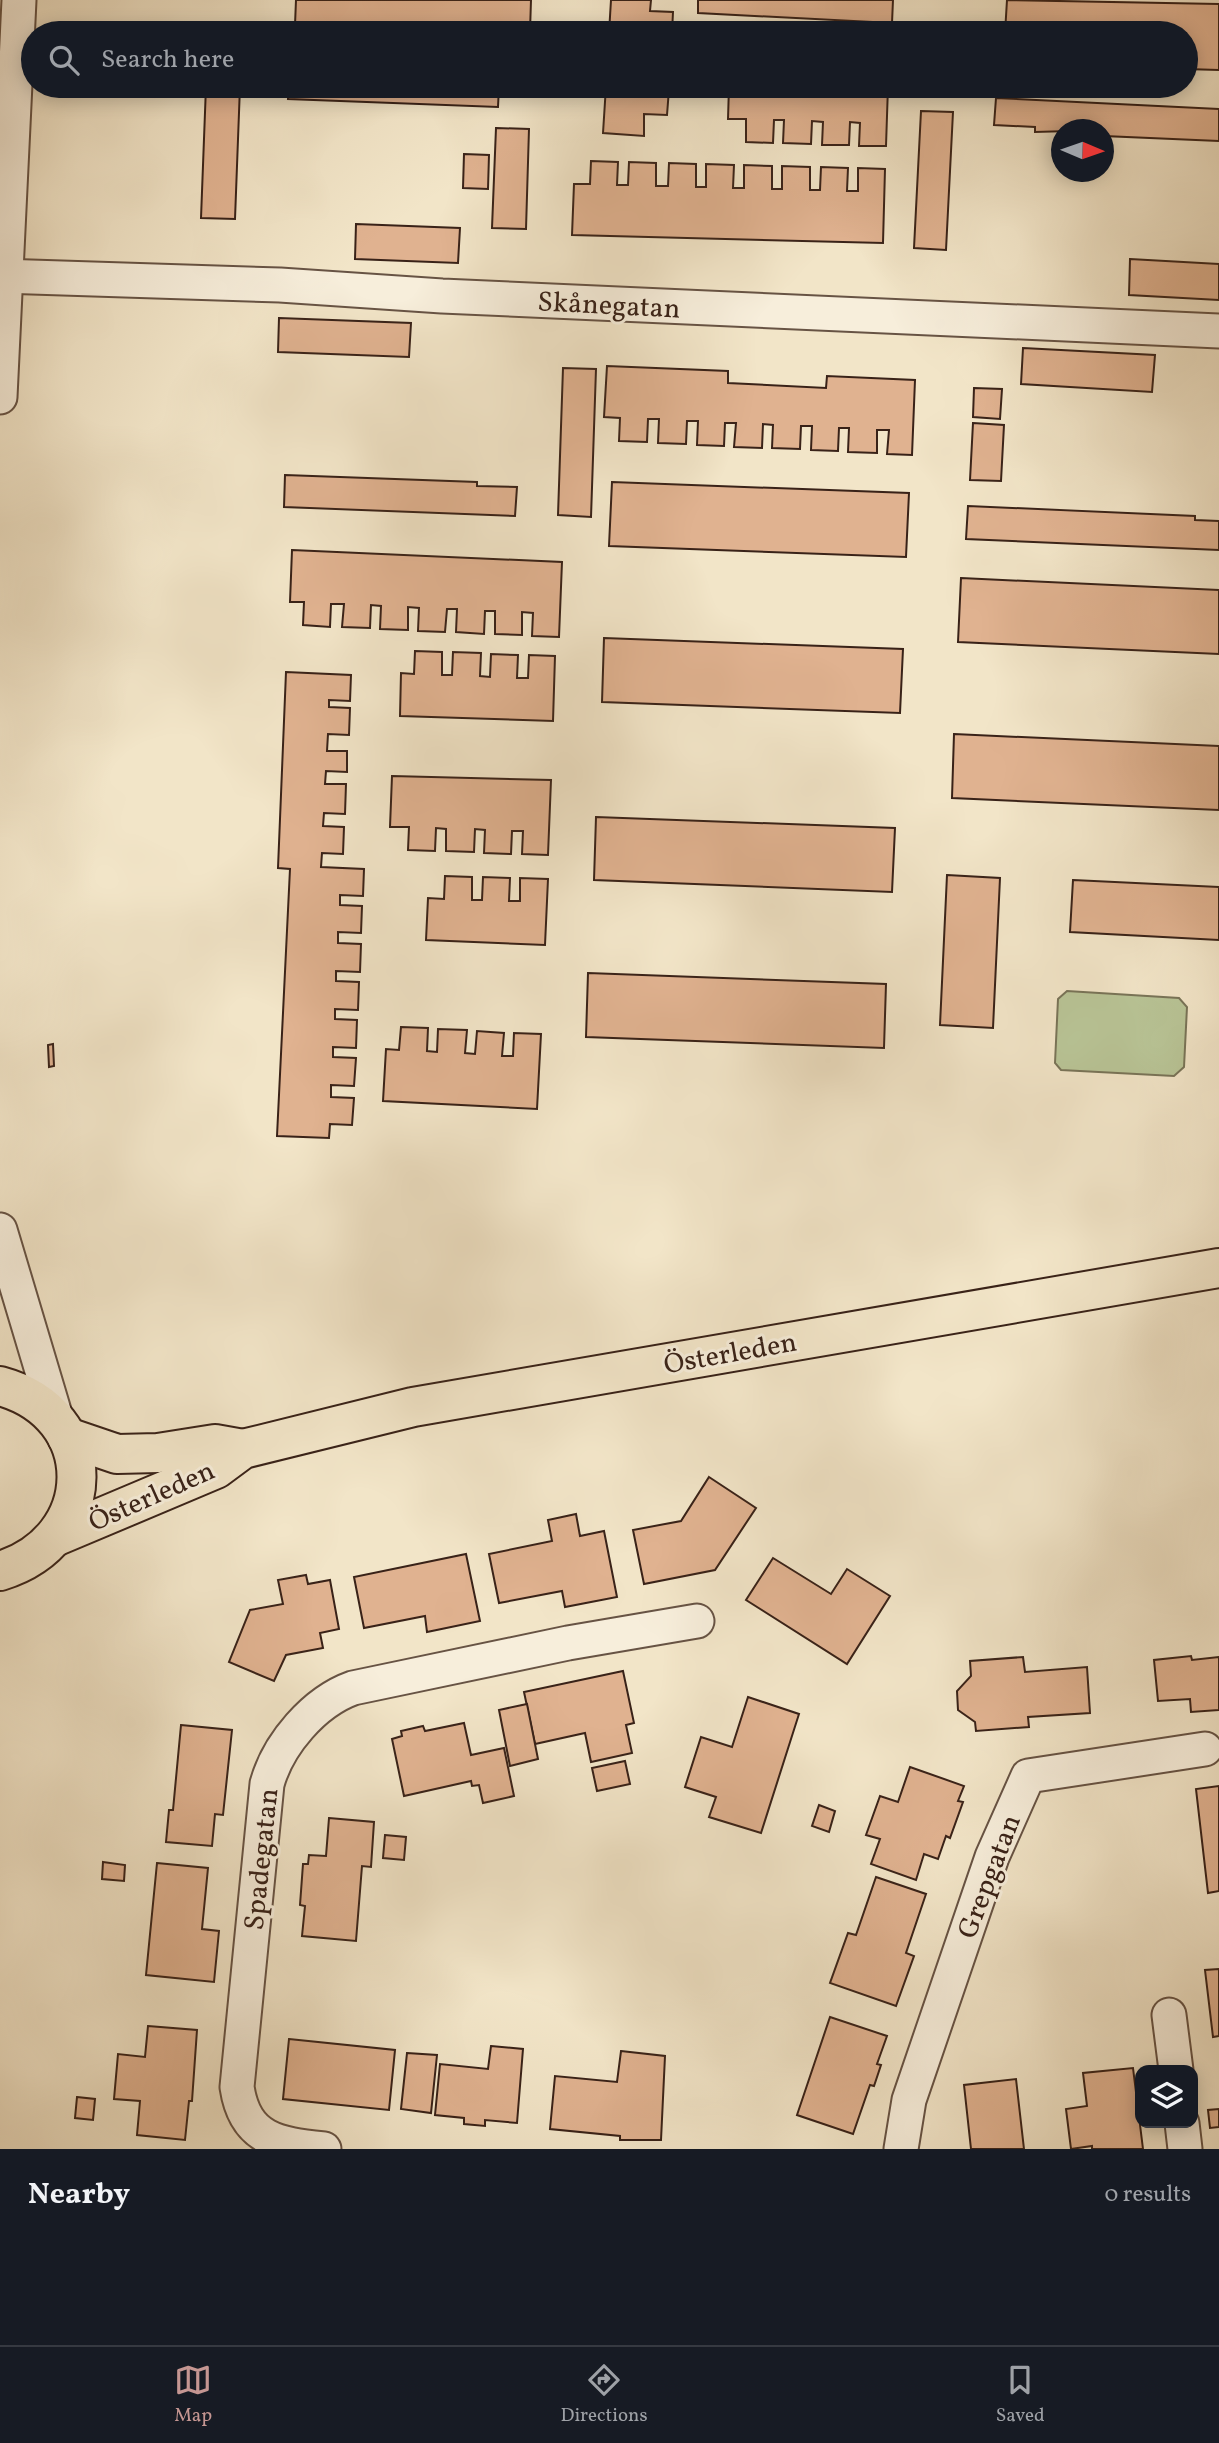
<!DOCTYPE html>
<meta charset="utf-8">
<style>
body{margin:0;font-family:Vollkorn,serif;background:#242831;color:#f1f3f6}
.controls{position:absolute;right:21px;bottom:21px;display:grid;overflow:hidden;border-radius:14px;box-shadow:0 4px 18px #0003}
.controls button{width:63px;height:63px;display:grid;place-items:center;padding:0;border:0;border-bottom:2px solid #363941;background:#171b24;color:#f1f3f6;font:35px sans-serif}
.compass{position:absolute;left:1051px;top:119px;width:63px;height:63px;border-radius:50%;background:#171b24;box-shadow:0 4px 18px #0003;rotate:92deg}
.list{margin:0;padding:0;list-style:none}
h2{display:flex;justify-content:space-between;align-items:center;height:91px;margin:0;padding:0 28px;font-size:30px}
h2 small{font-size:23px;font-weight:400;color:#9ea1a6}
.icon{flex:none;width:38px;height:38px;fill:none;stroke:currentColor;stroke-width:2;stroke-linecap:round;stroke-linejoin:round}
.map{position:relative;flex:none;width:1219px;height:2149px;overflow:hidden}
.search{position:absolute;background:#171b24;box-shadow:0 4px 18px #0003;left:21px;right:21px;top:21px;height:77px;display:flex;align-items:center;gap:18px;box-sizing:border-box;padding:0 24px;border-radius:38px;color:#9ea1a6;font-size:26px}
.sheet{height:196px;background:#171b24}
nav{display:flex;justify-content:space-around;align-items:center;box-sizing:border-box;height:98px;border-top:2px solid #363941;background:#171b24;font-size:19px;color:#9ea1a6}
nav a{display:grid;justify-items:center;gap:4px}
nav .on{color:#c59692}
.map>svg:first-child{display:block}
.green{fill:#b9c597;stroke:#797458;stroke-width:2}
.building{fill:#e0b290;stroke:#392218;stroke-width:2}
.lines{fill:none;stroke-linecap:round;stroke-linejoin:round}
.minor-casing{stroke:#675344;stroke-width:37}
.major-casing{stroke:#392218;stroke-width:42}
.minor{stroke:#f7eedb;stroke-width:33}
.major{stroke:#f2e5c8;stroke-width:38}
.labels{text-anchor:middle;stroke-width:6;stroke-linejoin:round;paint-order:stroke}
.street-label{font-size:28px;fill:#392218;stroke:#f7eedb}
</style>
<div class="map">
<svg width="1219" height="2149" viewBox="0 0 1219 2149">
<rect width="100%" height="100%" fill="#f2e5c8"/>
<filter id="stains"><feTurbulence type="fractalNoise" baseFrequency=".00286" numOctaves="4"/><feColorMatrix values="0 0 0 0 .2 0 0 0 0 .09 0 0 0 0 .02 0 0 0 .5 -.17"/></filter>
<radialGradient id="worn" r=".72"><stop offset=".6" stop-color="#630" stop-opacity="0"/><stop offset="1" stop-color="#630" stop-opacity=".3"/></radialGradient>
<path class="green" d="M1067 991 1179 998 1187 1007 1184 1067 1174 1076 1061 1070 1055 1063 1058 999Z"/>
<g class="building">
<path d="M296 0H531L530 31 295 25Z"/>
<path d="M611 0H651L650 11 673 12 672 33H609Z"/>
<path d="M698 0H893L892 23 698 13Z"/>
<path d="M1007 0 1219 4V70L1186 69V33H1005Z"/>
<path d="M206 86H240L235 219 201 218Z"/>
<path d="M289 86H499L498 107 288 99Z"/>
<path d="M606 86 669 89 667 115 644 114V136L603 133Z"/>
<path d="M729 86H888L886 146H859L860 123 850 122 849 145H822L823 122 812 121 811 144 783 143 784 120H774L773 143 746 142V119H728Z"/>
<path d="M996 98 1219 109V141L1104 136V130L1035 132V127L994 125Z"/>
<path d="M921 111 953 112 946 250 914 248Z"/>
<path d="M496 128 529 129 526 229 492 228Z"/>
<path d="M464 154 489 155 488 189 463 188Z"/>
<path d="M591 161 618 162 617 185H628L629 162 656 163V186H668L669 163 696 164V187H706V164L734 165 733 188H744V165L772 166V189H782V166L810 167V190H820L821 167 848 168 847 191H858V168L885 169 883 243 572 235 574 184H590Z"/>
<path d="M356 224 460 228 458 263 355 259Z"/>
<path d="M1130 259 1219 264V300L1129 295Z"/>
<path d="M279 318 411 323 409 357 278 352Z"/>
<path d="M1023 348 1155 355 1152 392 1021 384Z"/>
<path d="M607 366 728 371V383L826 388 827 376 915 380 912 455 887 454 889 430H877V453L848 452 849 428H839L838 451 811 450 812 426H801L800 449 772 448 773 425 763 424 762 448 734 447 736 423H725L724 446 697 445 698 421H687L686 444 658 443 659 419H648L647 442 619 441 620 418 604 417Z"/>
<path d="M563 368 596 369 591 517 558 515Z"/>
<path d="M974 388 1002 389 1000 419 973 417Z"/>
<path d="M973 423 1004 425 1001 481 970 480Z"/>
<path d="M285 475 477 482V486L517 487 515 516 284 507Z"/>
<path d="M612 482 909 493 906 557 609 546Z"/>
<path d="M968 506 1195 516V520L1219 521V550L966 539Z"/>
<path d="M292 550 562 562 559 637 532 636 533 613 522 612V635L495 634V611H485L484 634 456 632 457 609H447L445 632 418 631 419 608 408 607V630L380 629 381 606 371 605 370 628 342 627 344 604H331L330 627 303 625 304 602H290Z"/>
<path d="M961 578 1219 590V654L958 642Z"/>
<path d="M604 638 903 649 900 713 602 702Z"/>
<path d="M415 651 442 652V675H452L453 652 481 653 480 676 490 677 491 654 518 655 517 678H528L529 655 555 656 553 721 400 716 401 673 414 674Z"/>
<path d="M286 672 351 675 350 701 329 700V707L350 708 349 735 328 734 327 751H347V772L326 771 325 784H346L345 814 324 813 323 826 344 827 343 854 322 853 321 867 364 869 363 896 340 895V905L362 906 361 933 338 932V943L361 944 360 972 336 971V981L359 982 358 1010 335 1009V1019L357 1020 356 1048 333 1047V1057L356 1058 354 1086 331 1085V1097L354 1098 352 1125 330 1124 329 1138 277 1136 290 869 278 868Z"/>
<path d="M954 734 1219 746V810L952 798Z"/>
<path d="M392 776 551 780 548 855 522 854 523 831H512L511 854 484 853 485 830 475 829 474 852 446 851V829L436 828 435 851 408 850 409 827H390Z"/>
<path d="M596 817 895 828 892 892 594 880Z"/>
<path d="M947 875 1000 878 993 1028 940 1025Z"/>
<path d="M445 876 472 877V900H482L483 877 510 878 509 901H520V878L548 879 545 945 426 940 428 898 444 899Z"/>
<path d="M1073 880 1219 887V940L1070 932Z"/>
<path d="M588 973 886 984 884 1048 586 1037Z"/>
<path d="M401 1027 428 1028 427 1051 437 1052 438 1029 467 1030 465 1053 475 1054 477 1031 504 1033 502 1056H513L514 1033 541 1034 537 1109 383 1101 386 1049 399 1050Z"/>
<path d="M53 1044 54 1066 49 1067 48 1045Z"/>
<path d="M709 1477 756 1508 715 1570 644 1584 633 1530 681 1521Z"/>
<path d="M576 1514 580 1536 604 1531 617 1597 565 1607 562 1591 499 1603 489 1554 552 1541 548 1520Z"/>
<path d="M466 1554 480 1621 427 1632 425 1616 364 1628 354 1577Z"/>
<path d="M773 1558 831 1594 847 1569 890 1596 847 1664 746 1600Z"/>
<path d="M306 1575 308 1584 330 1580 339 1629 320 1633 323 1648 286 1655 274 1681 229 1662 250 1610 283 1604 278 1580Z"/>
<path d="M1191 1656 1192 1660 1219 1657V1710L1191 1712 1190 1699 1158 1701 1154 1660Z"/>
<path d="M1023 1657 1025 1672 1087 1667 1090 1713 1028 1717 1029 1727 976 1731 975 1722 958 1710 957 1691 971 1676 970 1661Z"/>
<path d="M623 1671 634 1723 626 1725 632 1753 591 1762 585 1733 535 1744 524 1692Z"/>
<path d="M748 1697 799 1714 761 1833 709 1817 716 1797 685 1787 701 1737 732 1747Z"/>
<path d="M527 1704 538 1759 510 1766 499 1710Z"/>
<path d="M464 1723 471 1755 504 1748 514 1796 483 1803 479 1785 472 1786 471 1781 404 1796 392 1739 402 1736 401 1731 423 1726 425 1731Z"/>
<path d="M181 1725 232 1730 223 1815 215 1814 212 1846 166 1842 169 1810H173Z"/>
<path d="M625 1761 630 1784 597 1791 592 1768Z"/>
<path d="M910 1767 964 1786 958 1801 963 1802 950 1838 946 1836 938 1859 924 1854 916 1880 871 1864 880 1839 866 1835 880 1796 898 1802Z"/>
<path d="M1219 1786V1891L1208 1893 1196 1789Z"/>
<path d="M819 1805 835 1811 829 1832 812 1826Z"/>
<path d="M329 1818 374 1822 371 1867 362 1866 356 1941 302 1936 305 1906 300 1905 303 1864H308L309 1855 326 1856Z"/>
<path d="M385 1835 406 1837 404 1860 383 1858Z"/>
<path d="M103 1862 125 1865 124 1881 102 1879Z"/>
<path d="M157 1863 208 1868 202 1929 219 1931 214 1982 146 1975Z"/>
<path d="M876 1877 926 1894 906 1953 914 1956 896 2006 830 1983 848 1933 856 1935Z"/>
<path d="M1219 1969V2036L1213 2037 1205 1970Z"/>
<path d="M830 2017 887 2036 877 2064 881 2065 874 2086 870 2085 853 2134 797 2115Z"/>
<path d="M148 2026 197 2030 192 2101H189L185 2140 137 2135 140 2101 114 2099 118 2054 145 2057Z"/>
<path d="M289 2039 395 2050 389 2110 283 2099Z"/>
<path d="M491 2046 523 2049 517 2123 485 2120V2126L464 2124V2118L435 2115 440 2064 488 2069Z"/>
<path d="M621 2051 665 2056 661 2140H620V2136L550 2129 555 2076 617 2082Z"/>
<path d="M407 2053 437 2055 431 2113 401 2109Z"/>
<path d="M1133 2068 1143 2149H1092V2146L1071 2149 1066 2109 1087 2106 1083 2073Z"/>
<path d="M1016 2079 1024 2149H971L964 2085Z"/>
<path d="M77 2097 95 2099 93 2120 75 2118Z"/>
<path d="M1219 2109V2127L1210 2128 1208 2110Z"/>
</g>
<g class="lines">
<g class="minor-casing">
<g id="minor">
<path d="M0 276 280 285 442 296 1219 331"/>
<path d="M0 397 19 0"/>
<path d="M0 1230 57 1421"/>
<path d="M1169 2015 1176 2070"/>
<path d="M1182 2123 1185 2149"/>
<path d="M324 2149C278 2144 245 2140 237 2087L267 1784C278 1744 314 1702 353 1688L568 1643 697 1621"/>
<path d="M901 2149 909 2100 992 1857 1028 1776 1205 1749"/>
</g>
</g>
<g class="major-casing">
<g id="major">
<path d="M0 1386C103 1414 101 1540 0 1571"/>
<path d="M67 1437 117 1454 158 1453 215 1444 243 1449"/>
<path d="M57 1536 216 1469 243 1449 413 1407 1219 1268"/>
</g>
</g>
<use href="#minor" class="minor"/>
<use href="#major" class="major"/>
</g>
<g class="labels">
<g class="street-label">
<text transform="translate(609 304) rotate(3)" y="10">Skånegatan</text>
<text transform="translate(730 1352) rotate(-10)" y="10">Österleden</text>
<text transform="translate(151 1495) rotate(-24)" y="10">Österleden</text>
<text transform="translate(260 1859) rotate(-84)" y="10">Spadegatan</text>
<text transform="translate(988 1876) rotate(-69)" y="10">Grepgatan</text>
</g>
</g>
<rect width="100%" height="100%" filter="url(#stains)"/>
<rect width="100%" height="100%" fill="url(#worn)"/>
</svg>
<div class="controls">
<button><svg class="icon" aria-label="layers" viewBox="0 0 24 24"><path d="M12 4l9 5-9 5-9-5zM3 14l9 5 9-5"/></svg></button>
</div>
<svg class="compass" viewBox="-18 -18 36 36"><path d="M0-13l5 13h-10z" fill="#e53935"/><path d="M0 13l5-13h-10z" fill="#9ea1a6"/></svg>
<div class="search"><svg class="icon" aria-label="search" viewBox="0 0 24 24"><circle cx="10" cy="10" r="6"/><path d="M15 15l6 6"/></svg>Search here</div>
</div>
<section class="sheet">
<h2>Nearby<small>0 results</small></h2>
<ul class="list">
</ul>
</section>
<nav>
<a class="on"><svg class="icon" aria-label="map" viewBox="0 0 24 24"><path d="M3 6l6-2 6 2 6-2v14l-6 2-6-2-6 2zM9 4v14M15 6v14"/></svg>Map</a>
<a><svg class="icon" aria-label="directions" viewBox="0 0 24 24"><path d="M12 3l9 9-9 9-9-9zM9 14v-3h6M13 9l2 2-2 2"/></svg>Directions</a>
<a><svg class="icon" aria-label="saved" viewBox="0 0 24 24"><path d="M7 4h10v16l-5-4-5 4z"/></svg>Saved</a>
</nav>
